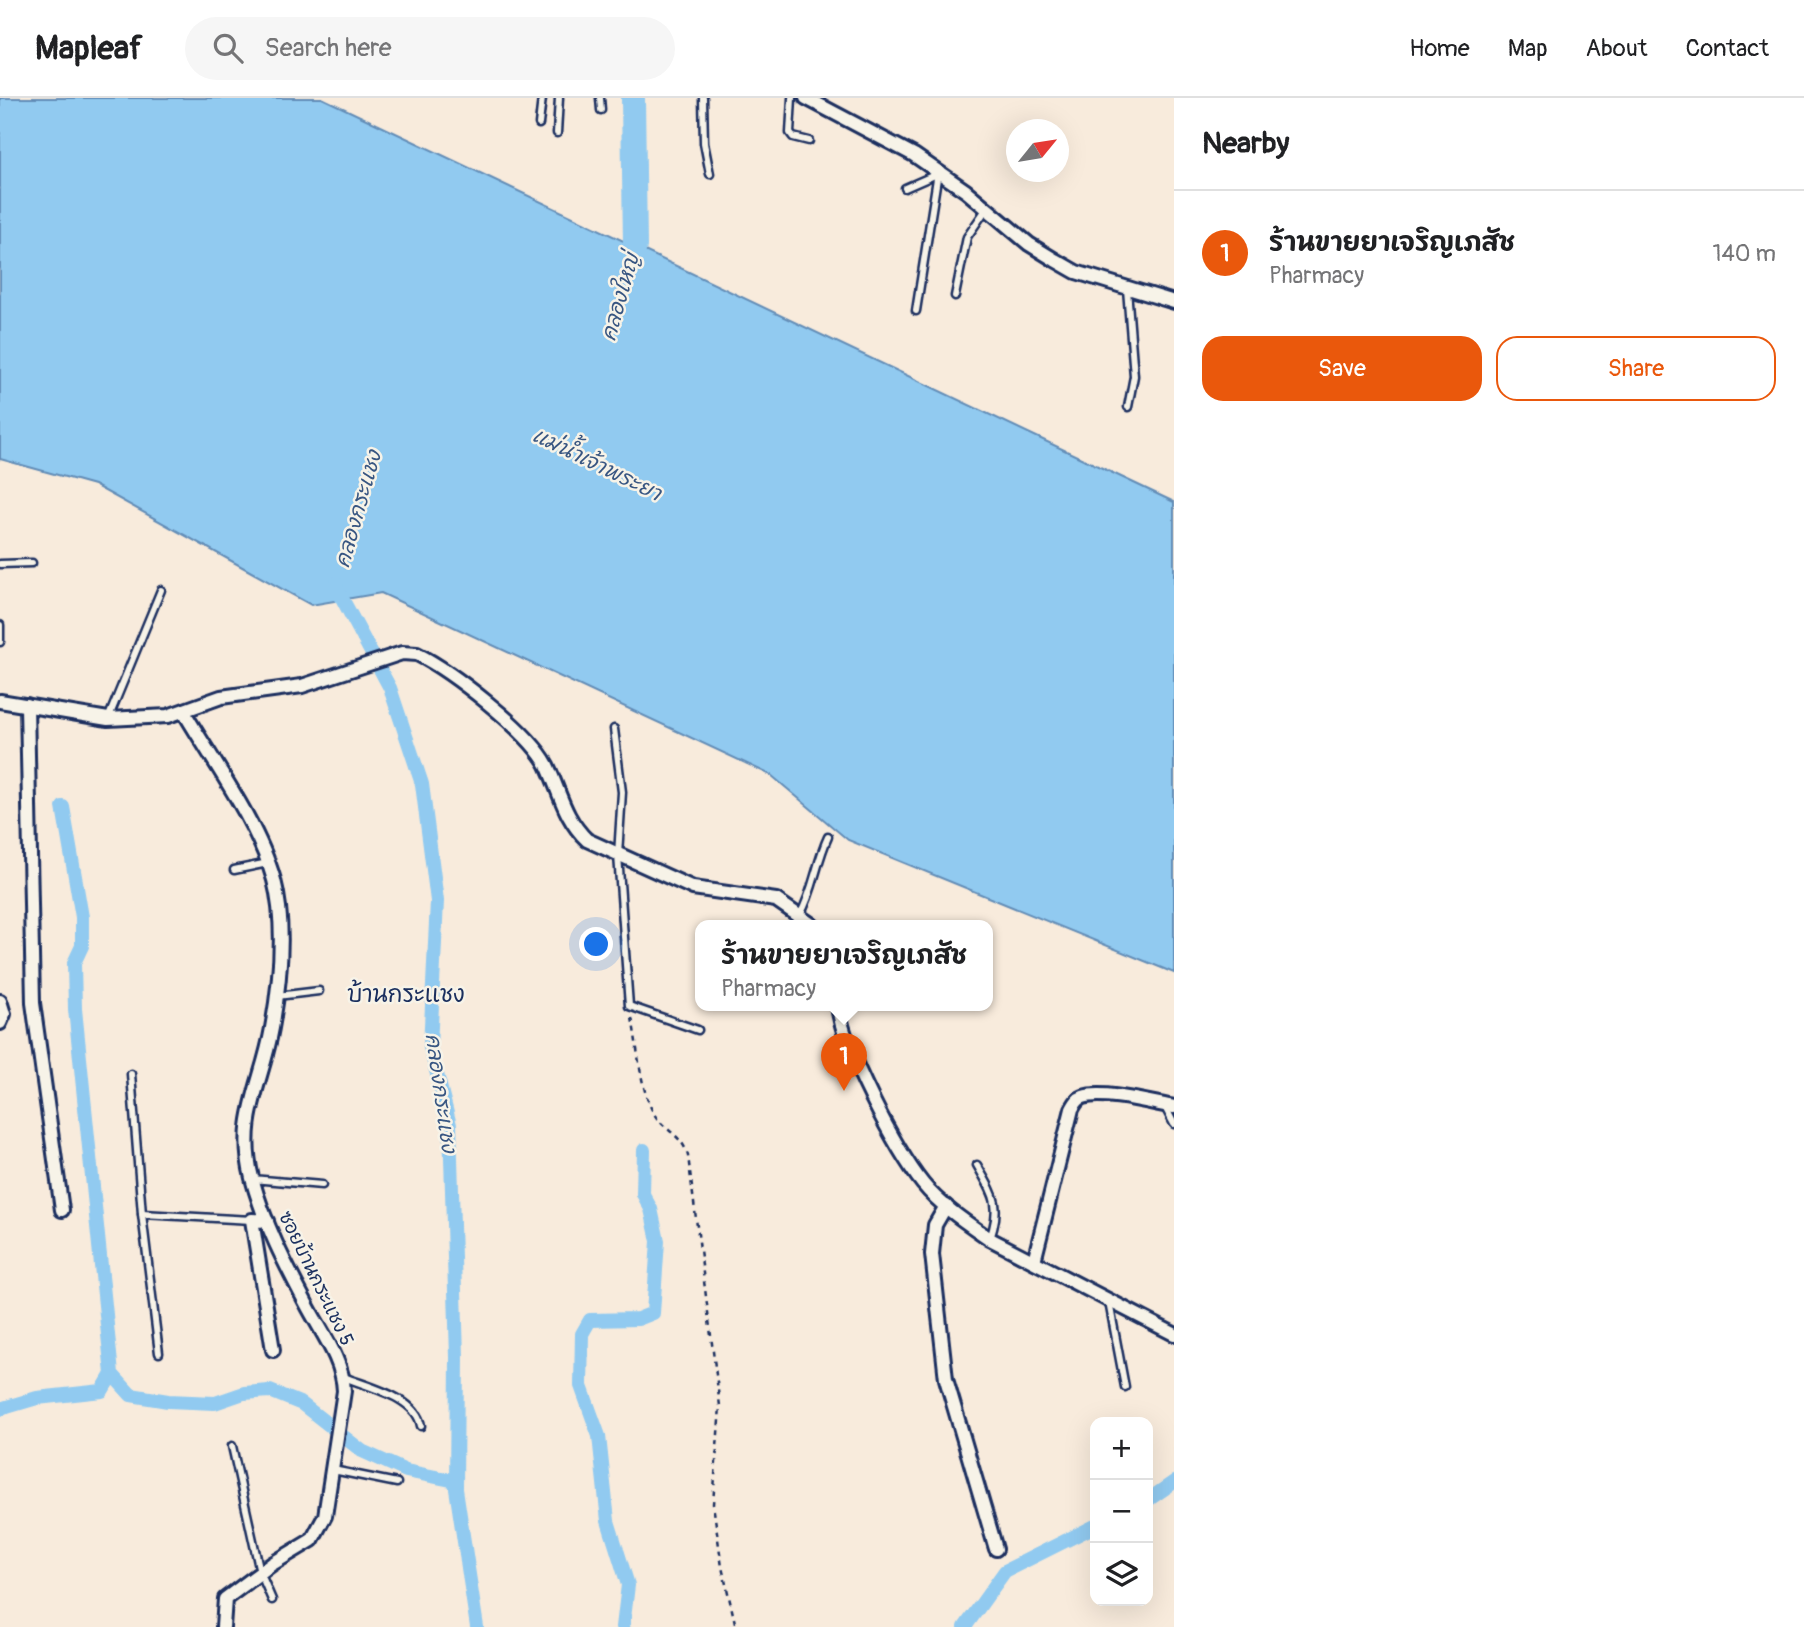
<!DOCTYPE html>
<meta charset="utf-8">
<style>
body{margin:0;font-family:Pangolin,"Playpen Sans Thai",sans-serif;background:#f6f6f6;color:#202124}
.controls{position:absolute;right:21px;bottom:21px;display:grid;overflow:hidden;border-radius:14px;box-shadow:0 7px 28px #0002}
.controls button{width:63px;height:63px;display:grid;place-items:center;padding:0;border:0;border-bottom:2px solid #e0e0e0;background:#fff;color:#202124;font:35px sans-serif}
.compass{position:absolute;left:1006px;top:21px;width:63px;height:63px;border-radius:50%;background:#fff;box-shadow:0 7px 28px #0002;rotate:60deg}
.you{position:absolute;left:597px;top:847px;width:24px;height:24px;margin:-18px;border:5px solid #fff;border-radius:50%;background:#1a73e8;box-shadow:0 0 0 10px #1a73e833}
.badge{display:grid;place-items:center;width:46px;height:46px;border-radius:50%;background:#ea580c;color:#fff;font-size:23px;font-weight:700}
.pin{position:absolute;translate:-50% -58px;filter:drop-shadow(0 2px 4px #0008)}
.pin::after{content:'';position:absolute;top:37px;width:24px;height:21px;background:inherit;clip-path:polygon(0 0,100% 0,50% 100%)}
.popup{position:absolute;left:695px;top:822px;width:298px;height:91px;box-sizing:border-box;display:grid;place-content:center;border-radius:14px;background:#fff;filter:drop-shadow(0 2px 5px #0005);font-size:23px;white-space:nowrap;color:#757577}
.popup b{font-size:26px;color:#202124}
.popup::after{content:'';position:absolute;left:50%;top:100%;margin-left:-14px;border:14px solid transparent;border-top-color:#fff}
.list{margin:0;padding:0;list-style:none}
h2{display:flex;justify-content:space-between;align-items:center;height:91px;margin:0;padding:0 28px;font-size:30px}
h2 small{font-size:23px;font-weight:400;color:#757577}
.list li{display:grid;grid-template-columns:46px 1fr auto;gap:21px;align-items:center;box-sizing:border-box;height:126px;padding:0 28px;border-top:2px solid #e0e0e0}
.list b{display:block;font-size:26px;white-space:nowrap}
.list p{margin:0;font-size:23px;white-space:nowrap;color:#757577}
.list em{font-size:23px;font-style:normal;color:#757577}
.actions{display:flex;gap:14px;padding:21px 28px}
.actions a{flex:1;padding:16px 0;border:2px solid #ea580c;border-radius:21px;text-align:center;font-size:24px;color:#ea580c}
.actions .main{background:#ea580c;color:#fff}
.icon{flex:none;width:38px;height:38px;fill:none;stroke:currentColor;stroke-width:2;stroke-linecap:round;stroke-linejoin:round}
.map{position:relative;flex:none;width:1174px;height:1529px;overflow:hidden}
header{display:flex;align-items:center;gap:42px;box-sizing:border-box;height:98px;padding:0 35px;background:#fff;border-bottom:2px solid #e0e0e0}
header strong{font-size:33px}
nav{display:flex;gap:38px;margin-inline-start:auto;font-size:24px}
.search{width:490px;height:63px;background:#f6f6f6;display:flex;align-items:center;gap:18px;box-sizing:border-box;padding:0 24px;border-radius:38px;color:#757577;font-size:26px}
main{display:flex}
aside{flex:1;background:#fff}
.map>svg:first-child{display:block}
.water{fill:#91caf0;stroke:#628cb6;stroke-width:2}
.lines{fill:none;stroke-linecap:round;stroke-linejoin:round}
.canal{stroke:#91caf0;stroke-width:14}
.river{stroke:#91caf0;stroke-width:24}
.lane-casing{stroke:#1b2f5e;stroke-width:11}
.street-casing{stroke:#1b2f5e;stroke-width:18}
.path{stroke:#1b2f5e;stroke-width:2.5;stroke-dasharray:5 5;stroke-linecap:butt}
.lane{stroke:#f7f3e8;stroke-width:6}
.street{stroke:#f7f3e8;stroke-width:12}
.labels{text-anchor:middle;stroke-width:5;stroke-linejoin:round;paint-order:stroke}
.street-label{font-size:19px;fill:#1b2f5e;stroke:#f7f3e8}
.water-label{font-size:21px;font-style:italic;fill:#385682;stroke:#f7f3e8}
.quarter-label{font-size:23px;fill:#1b2f5e;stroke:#f7f3e8}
</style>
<header>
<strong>Mapleaf</strong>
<div class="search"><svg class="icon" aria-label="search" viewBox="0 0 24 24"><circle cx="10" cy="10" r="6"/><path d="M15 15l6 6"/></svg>Search here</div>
<nav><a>Home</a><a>Map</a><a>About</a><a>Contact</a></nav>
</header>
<main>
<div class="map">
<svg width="1174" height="1529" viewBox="0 0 1174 1529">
<rect width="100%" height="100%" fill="#f8ebdc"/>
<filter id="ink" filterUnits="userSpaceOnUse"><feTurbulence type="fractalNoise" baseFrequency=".0143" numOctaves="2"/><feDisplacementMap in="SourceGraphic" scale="14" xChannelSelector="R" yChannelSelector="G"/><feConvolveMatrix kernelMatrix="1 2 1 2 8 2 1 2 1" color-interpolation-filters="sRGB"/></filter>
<g filter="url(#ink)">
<path class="water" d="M0 0H322L1174 404V875L848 742 771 677 381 495 311 507 94 387 0 361Z"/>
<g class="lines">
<g class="canal">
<path d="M337 485 336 489 390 590 422 686 437 803 430 949 450 1027 457 1259 456 1391 477 1529"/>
<path d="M63 709 82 819V848L74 865 75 911 112 1276 131 1297 168 1303 215 1305 244 1295 270 1293 302 1306 362 1353 406 1373 456 1383"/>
<path d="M0 1311 37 1300 102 1293 112 1276"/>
<path d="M1148 1402 1174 1384"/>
<path d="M623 1529 628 1487 608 1423 599 1338 581 1288 582 1236 590 1222 638 1221 653 1215 658 1143 651 1111 643 1096 644 1052"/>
<path d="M965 1529 1005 1473 1095 1428"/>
</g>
<path class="river" d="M626 181 635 148 633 0"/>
<g class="lane-casing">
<g id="lane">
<path d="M600 0 601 12"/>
<path d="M703 0 704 45 710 76"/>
<path d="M792 0 790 35 793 39 809 43"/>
<path d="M539 26 542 0"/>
<path d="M557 35 559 0"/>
<path d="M905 90 937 76"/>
<path d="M1127 191 1134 278 1128 309"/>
<path d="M955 198 967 139 987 110"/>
<path d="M916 213 938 74"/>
<path d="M0 466 32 465"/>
<path d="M0 527V544"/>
<path d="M108 621 161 492"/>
<path d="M614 631 622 694 618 757 629 908 698 932"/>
<path d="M234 772 268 765"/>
<path d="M800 817C814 792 816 765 828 739"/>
<path d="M277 898 319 893"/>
<path d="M131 976 142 1116 159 1255"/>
<path d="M1165 1009 1174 1026"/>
<path d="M977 1067C994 1097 1002 1106 990 1141"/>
<path d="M252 1081 322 1087"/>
<path d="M142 1116 252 1122"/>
<path d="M1109 1204 1125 1289"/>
<path d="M344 1279C368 1289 416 1299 421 1328"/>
<path d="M232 1348 260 1474 272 1502"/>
<path d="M333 1372 397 1385"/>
</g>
</g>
<g class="street-casing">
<g id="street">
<path d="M806 0 914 57 966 93 1029 146 1055 162 1076 174 1174 204"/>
<path d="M0 603 108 621 168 618 221 599 302 588 402 555 417 556C451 573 529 633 547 667 560 694 564 720 587 742L693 790 776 802 812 827"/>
<path d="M27 607 33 905 62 1112"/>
<path d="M184 614C214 665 258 725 274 782 286 827 280 885 272 930 262 987 237 1020 252 1080 264 1125 285 1166 307 1207 321 1234 343 1262 344 1293L325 1418 312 1442 272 1466 225 1501 223 1529"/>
<path d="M0 903 4 916 0 925"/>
<path d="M838 907C842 950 896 1052 923 1086 941 1108 967 1125 990 1141L1174 1236"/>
<path d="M946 1108 935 1127 932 1156 946 1281 996 1451"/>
<path d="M267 1123 252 1122 273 1252"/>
<path d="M1034 1163 1072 1011C1075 1006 1077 1001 1083 999 1103 992 1152 1005 1174 1009"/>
</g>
</g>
<path class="path" d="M632 920C638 949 639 985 652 1012 661 1032 682 1035 688 1058L720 1308 713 1406 722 1469 736 1529"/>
<use href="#lane" class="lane"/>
<use href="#street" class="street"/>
</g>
</g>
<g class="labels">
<g class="street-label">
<text transform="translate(317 1180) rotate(64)" y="7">ซอยบ้านกระแชง 5</text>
</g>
<g class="water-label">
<text transform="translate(620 199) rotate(-74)" y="7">คลองใหญ่</text>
<text transform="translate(597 366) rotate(26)" y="7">แม่น้ำเจ้าพระยา</text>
<text transform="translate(358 411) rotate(-74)" y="7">คลองกระแชง</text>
<text transform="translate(441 995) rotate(82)" y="7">คลองกระแชง</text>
</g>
<g class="quarter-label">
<text x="406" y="904">บ้านกระแชง</text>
</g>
</g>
</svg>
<div class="controls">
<button>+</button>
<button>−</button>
<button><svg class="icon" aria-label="layers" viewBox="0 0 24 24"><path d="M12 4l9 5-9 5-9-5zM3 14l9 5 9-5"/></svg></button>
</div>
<svg class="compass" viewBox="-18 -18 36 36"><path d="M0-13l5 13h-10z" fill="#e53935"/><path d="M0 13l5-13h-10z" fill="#757577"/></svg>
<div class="you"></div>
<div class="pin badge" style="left:844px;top:993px">1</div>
<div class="popup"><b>ร้านขายยาเจริญเภสัช</b>Pharmacy</div>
</div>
<aside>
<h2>Nearby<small></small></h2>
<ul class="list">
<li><span class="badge">1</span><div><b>ร้านขายยาเจริญเภสัช</b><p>Pharmacy</p></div><em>140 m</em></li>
</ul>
<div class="actions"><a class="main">Save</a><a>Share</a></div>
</aside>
</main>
